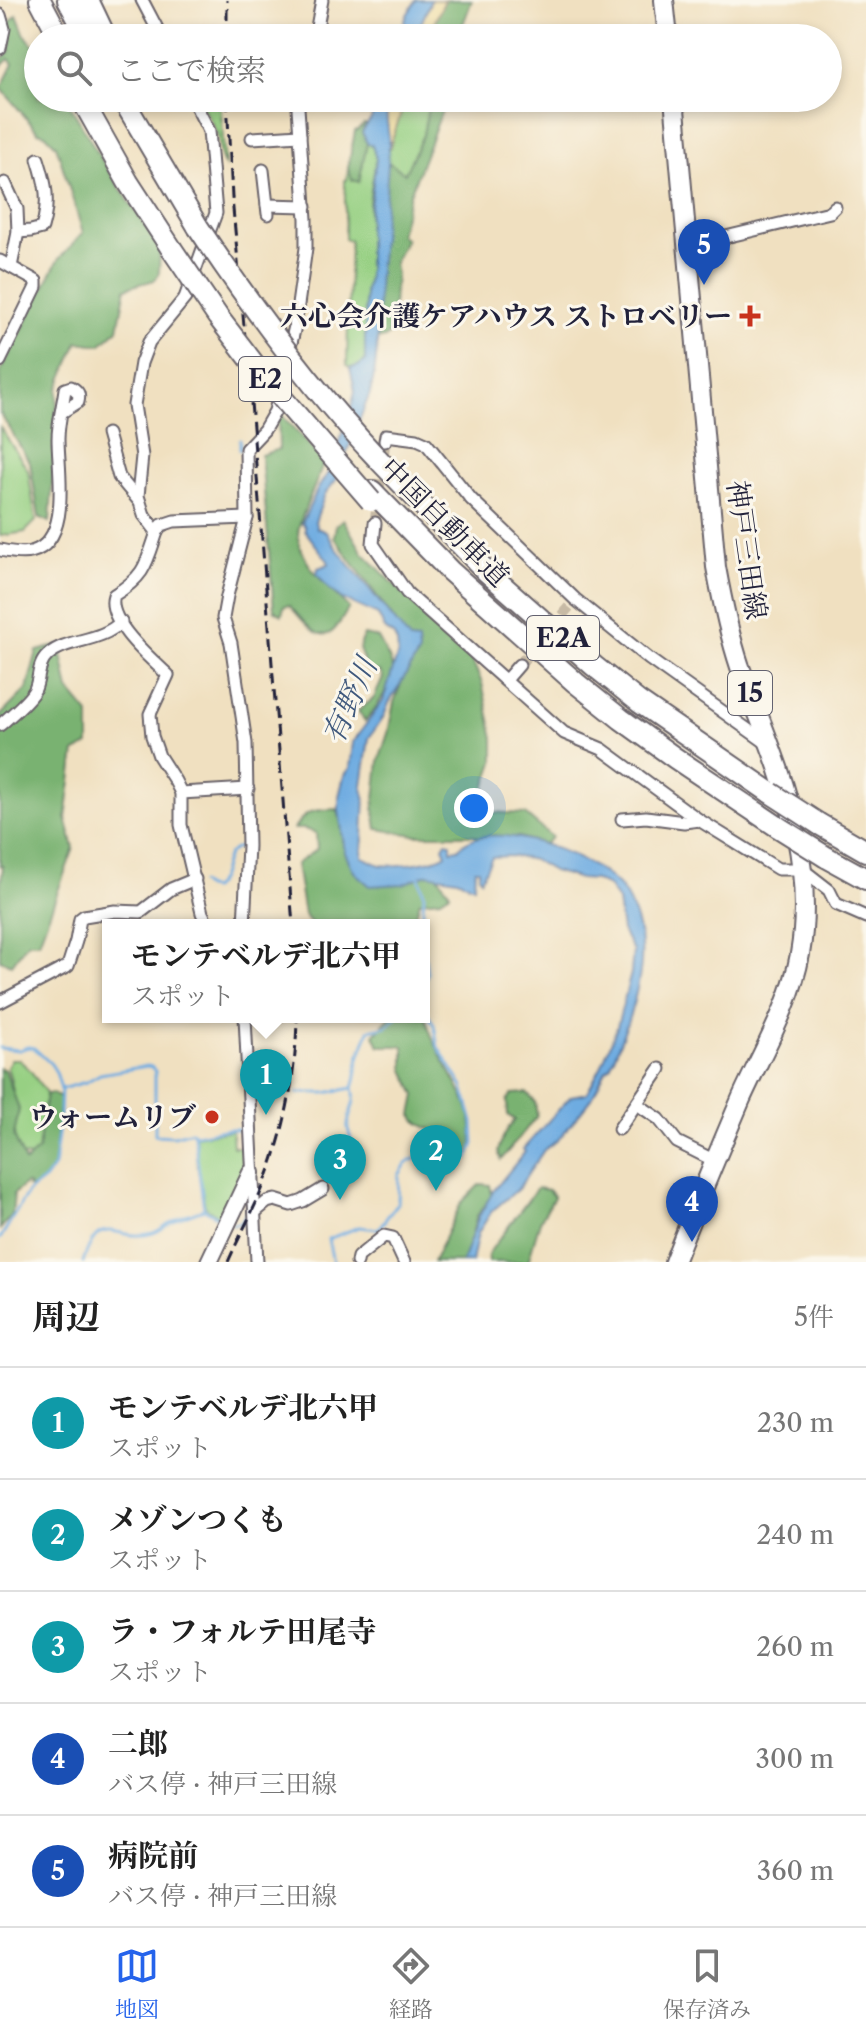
<!DOCTYPE html>
<html lang="ja">
<meta charset="utf-8">
<style>
body{margin:0;font-family:"Libre Caslon Text","Noto Serif JP",serif;background:#f6f6f6;color:#222}
.you{position:absolute;left:474px;top:808px;width:28px;height:28px;margin:-20px;border:6px solid #fff;border-radius:50%;background:#1a73e8;box-shadow:0 0 0 12px #1a73e833}
.badge{display:grid;place-items:center;width:52px;height:52px;border-radius:50%;background:#2563eb;color:#fff;font-size:26px;font-weight:700}
.pin{position:absolute;translate:-50% -66px;filter:drop-shadow(0 2px 4px #0008)}
.pin::after{content:'';position:absolute;top:42px;width:28px;height:24px;background:inherit;clip-path:polygon(0 0,100% 0,50% 100%)}
.popup{position:absolute;left:102px;top:919px;width:328px;height:104px;box-sizing:border-box;display:grid;place-content:center;border-radius:0px;background:#fff;filter:drop-shadow(0 2px 6px #0005);font-size:26px;white-space:nowrap;color:#767676}
.popup b{font-size:30px;color:#222}
.popup::after{content:'';position:absolute;left:50%;top:100%;margin-left:-16px;border:16px solid transparent;border-top-color:#fff}
.list{margin:0;padding:0;list-style:none}
h2{display:flex;justify-content:space-between;align-items:center;height:104px;margin:0;padding:0 32px;font-size:34px}
h2 small{font-size:26px;font-weight:400;color:#767676}
.list li{display:grid;grid-template-columns:52px 1fr auto;gap:24px;align-items:center;box-sizing:border-box;height:112px;padding:0 32px;border-top:2px solid #e0e0e0}
.list b{display:block;font-size:30px;white-space:nowrap}
.list p{margin:0;font-size:26px;white-space:nowrap;color:#767676}
.list em{font-size:26px;font-style:normal;color:#767676}
.icon{flex:none;width:44px;height:44px;fill:none;stroke:currentColor;stroke-width:2;stroke-linecap:round;stroke-linejoin:round}
.map{position:relative;flex:none;width:866px;height:1262px;overflow:hidden}
.search{position:absolute;background:#fff;box-shadow:0 4px 12px #0003;left:24px;right:24px;top:24px;height:88px;display:flex;align-items:center;gap:20px;box-sizing:border-box;padding:0 28px;border-radius:44px;color:#767676;font-size:30px}
.sheet{height:664px;background:#fff}
nav{display:flex;justify-content:space-around;align-items:center;box-sizing:border-box;height:112px;border-top:2px solid #e0e0e0;background:#fff;font-size:22px;color:#767676}
nav a{display:grid;justify-items:center;gap:4px}
nav .on{color:#2563eb}
.map>svg:first-child{display:block}
.green{fill:#97d083;stroke:#5c795f;stroke-width:2}
.forest{fill:#79b271;stroke:#4e6a56;stroke-width:2}
.sand{fill:#eeda9e;stroke:#887e6c;stroke-width:2}
.water{fill:#6eace1;stroke:#48678e;stroke-width:2}
.lines{fill:none;stroke-linecap:round;stroke-linejoin:round}
.stream{stroke:#6eace1;stroke-width:3}
.street-tunnel{stroke:#c7baa5;stroke-width:11;stroke-dasharray:11 5.5;stroke-linecap:butt}
.street-casing{stroke:#6a646a;stroke-width:15}
.secondary-casing{stroke:#6a646a;stroke-width:20}
.primary-casing{stroke:#6a646a;stroke-width:22}
.highway-casing{stroke:#6a646a;stroke-width:24}
.street{stroke:#fff;stroke-width:11}
.secondary{stroke:#fff;stroke-width:16}
.primary{stroke:#fff;stroke-width:18}
.highway{stroke:#fff;stroke-width:20}
.rail{stroke:#22223b;stroke-width:3;stroke-dasharray:12 6;stroke-linecap:butt}
.highway-bridge-casing{stroke:#6a646a;stroke-width:24;stroke-linecap:butt}
.highway-bridge{stroke:#fff;stroke-width:20}
.poi-dot{fill:#c8321e;stroke:#fbf7ec;stroke-width:3}
.labels{text-anchor:middle;stroke-width:6;stroke-linejoin:round;paint-order:stroke}
.shield{fill:#fbf7ec;stroke:#636270;stroke-width:2}
.shield-label{font-size:26px;font-weight:bold;fill:#22223b}
.poi-label{font-size:28px;font-weight:bold;fill:#22223b;stroke:#fbf7ec;text-anchor:end}
.street-label{font-size:28px;fill:#22223b;stroke:#fbf7ec}
.water-label{font-size:30px;font-style:italic;fill:#40597d;stroke:#fbf7ec}
</style>
<div class="map">
<svg width="866" height="1262" viewBox="0 0 866 1262">
<rect width="100%" height="100%" fill="#fbf7ec"/>
<filter id="ink" filterUnits="userSpaceOnUse"><feTurbulence type="fractalNoise" baseFrequency=".0125" numOctaves="2"/><feDisplacementMap in="SourceGraphic" scale="16" xChannelSelector="R" yChannelSelector="G"/><feConvolveMatrix kernelMatrix="1 2 1 2 8 2 1 2 1" color-interpolation-filters="sRGB"/></filter>
<filter id="wash" filterUnits="userSpaceOnUse"><feTurbulence type="fractalNoise" baseFrequency=".006" numOctaves="4" result="noise"/><feDisplacementMap in="SourceGraphic" scale="32" xChannelSelector="R" yChannelSelector="G"/><feGaussianBlur stdDeviation="1.8" result="paint"/><feColorMatrix in="noise" values="0 0 0 0 0 0 0 0 0 0 0 0 0 0 0 0 0 1.4 0 .05"/><feComposite in="paint" operator="in"/></filter>
<g filter="url(#wash)">
<rect width="100%" height="100%" fill="#f0e0c0"/>
<g class="green">
<path d="M197 98H220L225 166C218 157 221 145 217 134 212 121 204 110 197 98Z"/>
<path d="M406 98H430L423 135 405 174 387 167 388 152Z"/>
<path d="M367 143 372 145 376 159 369 201 368 278 365 291 366 353 365 361 358 366 350 368 347 365 350 240 345 239V180H347L348 168 359 182Z"/>
<path d="M0 427 28 470 36 521 25 532 0 536Z"/>
<path d="M11 1059H18L30 1070 46 1093 44 1147 35 1157 21 1156 13 1138 16 1109 11 1080 7 1067Z"/>
<path d="M232 1130 233 1147H245L244 1170 220 1217 205 1207 197 1164 195 1136Z"/>
</g>
<g class="forest">
<path d="M445 0H472L458 38H427Z"/>
<path d="M17 15 25 35 38 50V98H66L103 162 160 248 159 273 155 280 126 288 118 329 100 345 78 342 58 389 50 522 39 517 30 463 0 413V372L58 260 83 233 56 145 45 134 38 132 1 88 13 64 9 59 0 67V61L10 51 12 38 8 36 9 23Z"/>
<path d="M430 98H447L410 194 400 235 406 239 394 263 396 276 390 333 385 338 378 339 376 275 385 169 390 163 405 173 423 135Z"/>
<path d="M364 124H366L362 132 367 143 359 182 352 180 348 168 355 131 359 129Z"/>
<path d="M278 411 324 462C317 482 304 508 299 527 292 558 330 588 349 608 344 615 340 624 334 630 318 646 300 616 289 605L284 606 282 615 274 610 261 455 279 449Z"/>
<path d="M343 519 363 553 403 593 471 658 482 683 494 738V762L485 788 489 812 525 814 552 837 545 844 519 837 488 843 474 835H415L377 829 374 808 379 761 388 733 394 702 411 658 395 621 334 537 336 525Z"/>
<path d="M364 635 378 638 389 658 395 675 376 708 365 721 358 711 374 698 383 678 380 672 367 670 359 649Z"/>
<path d="M60 645 69 690 89 714V745L75 752 66 818 74 848 39 942H28L12 964 0 960V889L3 866 0 865V716L27 689 37 651Z"/>
<path d="M337 809 354 869H433L450 893 441 899 420 901 413 925H313L304 915 296 864 317 849 316 833 304 829H294C309 807 312 811 337 809Z"/>
<path d="M424 1014C428 1023 430 1034 435 1043 452 1082 480 1107 471 1153L459 1162 439 1158 441 1148 437 1132 420 1124 412 1115 416 1095 404 1070V1046H379L374 1035 390 1017H424Z"/>
<path d="M0 1068 5 1070 19 1109 14 1136 25 1162 38 1150 46 1095 51 1093 61 1098 54 1166 45 1179 33 1188 27 1187 28 1184H25L14 1194 12 1215 0 1229Z"/>
<path d="M527 1093 535 1102 537 1116 501 1160 498 1151C502 1138 506 1130 515 1120L508 1115 507 1100 512 1094Z"/>
<path d="M480 1184 490 1185 492 1195 477 1216 464 1262H433L461 1203Z"/>
<path d="M537 1188 548 1190 554 1197 540 1221 528 1262H489L488 1254Z"/>
</g>
<g class="sand">
<path d="M431 0H445L427 38H415Z"/>
<path d="M391 98H406L388 152C391 133 382 117 391 98Z"/>
</g>
<g class="water">
<path d="M416 0H431L415 38H399L407 15Z"/>
<path d="M382 98H391C382 118 390 127 389 146 387 187 383 229 379 270 376 311 381 353 370 393L336 480 325 494 315 522 317 528 326 532 334 545 410 640 418 641 419 653 389 703 384 716 369 738 362 785 365 796 362 857C368 859 375 864 381 865 394 867 436 862 446 854L443 847 446 842 451 843V850L458 849C488 814 587 855 615 882 628 894 635 913 639 931 649 972 626 1029 610 1067L606 1070 592 1098 558 1140 544 1150 518 1189 492 1211 478 1233 472 1262H462L479 1216 494 1190 525 1152 523 1149 571 1096 587 1093 601 1067 617 1027 631 973 633 951 622 931 618 901 608 886 595 880 580 879 553 871 534 860 511 856 492 857 481 879 479 876V869H475L474 886 457 879 427 874 403 884 370 886 354 872 345 853 339 811V796L344 776 350 768 353 742 383 701 398 653 397 643 394 636 385 629 378 615 342 599 329 589 317 574 318 568 329 564 328 561 305 531V527L302 523 317 490 329 471 352 405 355 391 350 368 358 366 365 361V291L368 278V222L376 159 372 145 367 143 362 132 371 119 377 101Z"/>
</g>
<g class="lines">
<g class="stream">
<path d="M240 440V450"/>
<path d="M241 468V478"/>
<path d="M418 874 424 894 422 925"/>
<path d="M200 883 205 888 212 889C230 874 217 852 243 846"/>
<path d="M424 952 427 974 424 981"/>
<path d="M0 1048 19 1050 28 1047 34 1048 51 1064 56 1072 61 1089 60 1118 54 1166 45 1179 28 1192 0 1239"/>
<path d="M61 1089 86 1082 100 1074 147 1066 152 1067 155 1071V1135L174 1136 192 1131 194 1135 204 1209 218 1217"/>
<path d="M297 1093H325L353 1088C357 1077 356 1072 358 1062 360 1052 366 1040 369 1030L387 1026 396 1017"/>
<path d="M195 1135 229 1129H246"/>
<path d="M323 1186 354 1161C357 1148 350 1141 348 1128 347 1114 358 1103 353 1088"/>
<path d="M233 1224 241 1223 250 1204"/>
<path d="M83 1262C101 1207 116 1244 153 1233 160 1231 167 1224 174 1221 183 1216 194 1212 204 1209"/>
<path d="M333 1262 328 1239 359 1227 378 1229 398 1203 399 1175 406 1164 412 1160 424 1156 445 1160 468 1158 474 1144 473 1122 463 1087 438 1047 434 1025 424 1008"/>
</g>
</g>
</g>
<g filter="url(#ink)">
<g class="lines">
<g class="street-tunnel">
<path d="M375 523 385 441"/>
<path d="M519 665 569 607"/>
</g>
<g class="street-casing">
<g id="street">
<path d="M142 0 162 38"/>
<path d="M0 15 4 29 0 48"/>
<path d="M315 38 322 0"/>
<path d="M192 98 209 131 216 213 185 298 149 342 141 363 134 405 142 456 138 496 144 515 157 532 162 525 174 521 247 518"/>
<path d="M252 138 300 135"/>
<path d="M263 170 268 214"/>
<path d="M5 183 17 209 18 232 11 267"/>
<path d="M267 205 306 206"/>
<path d="M18 232 31 231 42 228C50 201 46 184 38 159"/>
<path d="M688 246 830 212 835 207"/>
<path d="M0 261 36 281V287L0 361"/>
<path d="M107 434 119 477 139 501"/>
<path d="M385 441 386 435 417 439 426 443 471 499 575 599 649 659 768 744"/>
<path d="M375 523 373 544 407 593 564 733 602 749 699 820 778 869H802L829 890 836 904 866 917"/>
<path d="M157 532C146 565 145 576 114 595 105 620 151 659 168 675L150 714 152 736 159 756 175 781 181 793V825L202 913 208 925"/>
<path d="M0 550C10 552 21 554 31 552 72 542 58 470 58 439 58 422 63 405 65 389L71 387C78 391 80 394 78 402L62 412"/>
<path d="M506 680 519 665"/>
<path d="M0 725C9 717 30 700 35 689 40 678 37 665 48 655 67 638 100 643 121 622"/>
<path d="M181 793 248 789"/>
<path d="M622 819 646 817 684 822 699 820"/>
<path d="M244 925 248 846 246 743 231 643 223 618 227 596 247 518 246 449 264 430 275 411 295 326 306 248V219L298 108 301 98"/>
<path d="M0 1002 68 966 76 941 80 919 84 916 115 911 141 912 171 889 195 879"/>
<path d="M245 1017 257 1262"/>
<path d="M637 1104 659 1119 677 1142 715 1161"/>
<path d="M619 1129 660 1069"/>
<path d="M255 1212 267 1202 275 1200 291 1205 303 1201 323 1189"/>
<path d="M357 1262 358 1257 384 1236 393 1238 404 1262"/>
</g>
</g>
<g class="secondary-casing">
<path id="secondary" d="M209 1262 251 1173"/>
</g>
<g class="primary-casing">
<g id="primary">
<path d="M664 0 668 38"/>
<path d="M674 1262C695 1207 718 1153 741 1099 762 1052 791 1005 800 954 807 914 804 872 796 833 785 776 760 721 740 667 729 634 722 600 716 567L674 98"/>
</g>
</g>
<g class="highway-casing">
<g id="highway">
<path d="M40 0 60 38"/>
<path d="M68 0 88 38"/>
<path d="M88 0 106 38"/>
<path d="M81 98 128 182 171 248"/>
<path d="M122 98 198 227"/>
<path d="M377 458 487 572 594 666 639 702 771 793"/>
<path d="M372 491 450 571 576 683 621 719 675 758 778 827"/>
<path d="M819 824 866 851"/>
<path d="M826 857 866 879"/>
</g>
</g>
<use href="#street" class="street"/>
<use href="#secondary" class="secondary"/>
<use href="#primary" class="primary"/>
<use href="#highway" class="highway"/>
<g class="rail">
<path d="M227 38V0"/>
<path d="M227 98 232 198 250 390 293 925"/>
<path d="M228 1262C238 1239 250 1217 260 1194 284 1139 296 1077 297 1017"/>
</g>
<g class="highway-bridge-casing">
<g id="highway-bridge">
<path d="M198 227C252 308 310 387 377 458"/>
<path d="M171 248 218 317 264 377 371 501"/>
<path d="M771 793 819 824"/>
<path d="M778 827 826 857"/>
</g>
</g>
<use href="#highway-bridge" class="highway-bridge"/>
</g>
</g>
<g class="poi-dot">
<path d="M746 304h8v8h8v8h-8v8h-8v-8h-8v-8h8z"/>
<circle cx="212" cy="1117" r="8"/>
</g>
<g class="labels">
<g class="shield">
<rect x="239" y="357" width="52" height="44" rx="6"/>
<rect x="527" y="616" width="72" height="44" rx="6"/>
<rect x="728" y="671" width="44" height="44" rx="6"/>
</g>
<g class="shield-label">
<text x="265" y="388">E2</text>
<text x="563" y="647">E2A</text>
<text x="750" y="702">15</text>
</g>
<g class="poi-label">
<text x="732" y="326">六心会介護ケアハウス ストロベリー</text>
<text x="196" y="1127">ウォームリブ</text>
</g>
<g class="street-label">
<text transform="translate(445 522) rotate(45)" y="10">中国自動車道</text>
<text transform="translate(747 550) rotate(82)" y="10">神戸三田線</text>
</g>
<g class="water-label">
<text transform="translate(350 701) rotate(-66)" y="10">有野川</text>
</g>
</g>
</svg>
<div class="you"></div>
<div class="pin badge" style="left:266px;top:1115px;background:#0f9aa8">1</div>
<div class="popup"><b>モンテベルデ北六甲</b>スポット</div>
<div class="pin badge" style="left:436px;top:1191px;background:#0f9aa8">2</div>
<div class="pin badge" style="left:340px;top:1200px;background:#0f9aa8">3</div>
<div class="pin badge" style="left:692px;top:1242px;background:#1a4fb4">4</div>
<div class="pin badge" style="left:704px;top:285px;background:#1a4fb4">5</div>
<div class="search"><svg class="icon" aria-label="search" viewBox="0 0 24 24"><circle cx="10" cy="10" r="6"/><path d="M15 15l6 6"/></svg>ここで検索</div>
</div>
<section class="sheet">
<h2>周辺<small>5件</small></h2>
<ul class="list">
<li><span class="badge" style="background:#0f9aa8">1</span><div><b>モンテベルデ北六甲</b><p>スポット</p></div><em>230 m</em></li>
<li><span class="badge" style="background:#0f9aa8">2</span><div><b>メゾンつくも</b><p>スポット</p></div><em>240 m</em></li>
<li><span class="badge" style="background:#0f9aa8">3</span><div><b>ラ・フォルテ田尾寺</b><p>スポット</p></div><em>260 m</em></li>
<li><span class="badge" style="background:#1a4fb4">4</span><div><b>二郎</b><p>バス停 · 神戸三田線</p></div><em>300 m</em></li>
<li><span class="badge" style="background:#1a4fb4">5</span><div><b>病院前</b><p>バス停 · 神戸三田線</p></div><em>360 m</em></li>
</ul>
</section>
<nav>
<a class="on"><svg class="icon" aria-label="map" viewBox="0 0 24 24"><path d="M3 6l6-2 6 2 6-2v14l-6 2-6-2-6 2zM9 4v14M15 6v14"/></svg>地図</a>
<a><svg class="icon" aria-label="directions" viewBox="0 0 24 24"><path d="M12 3l9 9-9 9-9-9zM9 14v-3h6M13 9l2 2-2 2"/></svg>経路</a>
<a><svg class="icon" aria-label="saved" viewBox="0 0 24 24"><path d="M7 4h10v16l-5-4-5 4z"/></svg>保存済み</a>
</nav>
